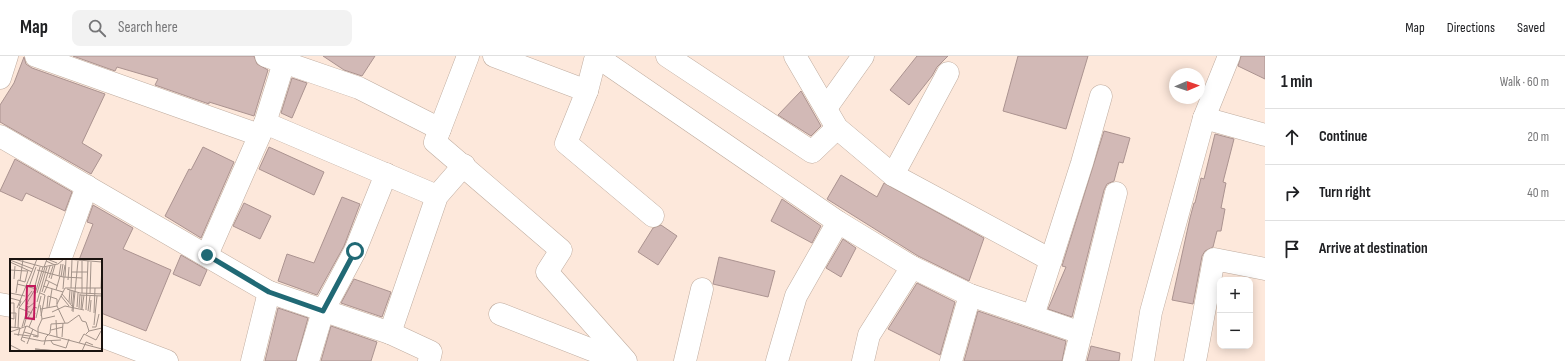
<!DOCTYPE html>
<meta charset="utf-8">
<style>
body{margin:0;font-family:"Sofia Sans Condensed",sans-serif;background:#f2f2f2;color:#202124}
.controls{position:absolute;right:12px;bottom:12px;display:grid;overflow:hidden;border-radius:8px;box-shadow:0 2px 10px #0003}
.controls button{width:36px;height:36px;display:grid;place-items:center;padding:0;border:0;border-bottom:1px solid #e0e0e0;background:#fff;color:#202124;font:20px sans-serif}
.compass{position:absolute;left:1169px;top:12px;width:36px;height:36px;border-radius:50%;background:#fff;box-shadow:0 2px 10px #0003;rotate:88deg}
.stop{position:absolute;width:12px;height:12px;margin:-9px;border:3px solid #206975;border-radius:50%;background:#fff}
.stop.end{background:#206975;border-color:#fff;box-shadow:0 1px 4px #0008}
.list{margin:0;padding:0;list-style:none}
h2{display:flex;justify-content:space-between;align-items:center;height:52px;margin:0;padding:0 16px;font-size:17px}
h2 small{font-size:13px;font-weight:400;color:#757577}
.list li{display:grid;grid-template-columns:26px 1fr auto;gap:12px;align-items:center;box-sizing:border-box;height:56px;padding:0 16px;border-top:1px solid #e0e0e0}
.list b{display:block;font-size:15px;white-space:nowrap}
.list em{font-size:13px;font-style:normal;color:#757577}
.icon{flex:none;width:22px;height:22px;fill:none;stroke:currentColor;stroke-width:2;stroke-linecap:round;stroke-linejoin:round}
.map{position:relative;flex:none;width:1265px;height:305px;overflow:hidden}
header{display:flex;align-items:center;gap:24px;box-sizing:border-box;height:56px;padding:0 20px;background:#fff;border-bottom:1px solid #e0e0e0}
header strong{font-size:19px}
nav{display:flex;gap:22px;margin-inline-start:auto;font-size:14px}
.search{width:280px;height:36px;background:#f2f2f2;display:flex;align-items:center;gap:10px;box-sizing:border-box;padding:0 14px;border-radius:8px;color:#757577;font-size:15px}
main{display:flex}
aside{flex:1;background:#fff}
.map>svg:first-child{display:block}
.building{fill:#d2b9b6;stroke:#ab9390}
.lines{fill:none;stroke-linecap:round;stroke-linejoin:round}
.street-casing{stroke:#bfac9f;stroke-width:23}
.street{stroke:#fff;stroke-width:22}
.route{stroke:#206975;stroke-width:5}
.inset-road{fill:none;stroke:#a29289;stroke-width:1}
.view{fill:#c2185b;fill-opacity:0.15;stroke:#c2185b;stroke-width:2}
.inset-edge{fill:none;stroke:#19120e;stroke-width:2}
</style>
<header>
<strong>Map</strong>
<div class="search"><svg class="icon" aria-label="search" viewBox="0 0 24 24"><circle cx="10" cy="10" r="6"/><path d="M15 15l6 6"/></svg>Search here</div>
<nav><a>Map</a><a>Directions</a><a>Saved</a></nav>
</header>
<main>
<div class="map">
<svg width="1265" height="305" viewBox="0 0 1265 305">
<rect width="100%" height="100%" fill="#fde8db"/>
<g class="building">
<path d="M73 0H254L257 8 268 14 254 60 209 46V48L155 29 158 23 117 11 115 15Z"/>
<path d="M323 0H375L362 20 344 14Z"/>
<path d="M917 0H948L937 11 932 20 909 49 890 34Z"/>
<path d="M1018 0H1088L1066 73 1003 55Z"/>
<path d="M1241 0H1265V23L1238 10Z"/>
<path d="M24 1 26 8 32 12 105 38 82 87 102 99 91 118 0 66V49L14 27Z"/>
<path d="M292 22 307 27 292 62 281 57Z"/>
<path d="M801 35 821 70 811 80 778 59Z"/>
<path d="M1104 75 1130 82 1123 107 1119 106 1114 125 1107 128 1104 134 1072 261 1048 253 1066 211 1062 210Z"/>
<path d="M1215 78 1234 83 1223 126 1226 127 1221 152 1225 153 1221 175H1217L1213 191 1205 195 1202 200 1193 248 1172 244 1190 162 1194 147H1195L1201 122 1204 123Z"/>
<path d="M203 91 234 106 201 182 165 160 189 113 191 114Z"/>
<path d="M269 91 324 116 314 139 259 113Z"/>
<path d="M15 103 72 136 65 155 26 137 22 145 0 135Z"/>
<path d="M841 119 877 141 884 127 984 182 969 225 918 200 827 143Z"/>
<path d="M342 141 360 148 344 190 317 239 278 225 287 198 314 207Z"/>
<path d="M782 143 821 170 812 187 771 165Z"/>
<path d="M244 147 271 160 260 183 233 170Z"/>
<path d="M93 149 133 172 123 193 171 214 146 275 101 257V204H79L93 168 87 166Z"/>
<path d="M661 169 677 180 658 209 638 196 653 172Z"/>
<path d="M843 183 856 192 841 221 826 212Z"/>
<path d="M181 199 207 214 200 230 173 218Z"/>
<path d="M719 201 775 215 768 241 713 228Z"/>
<path d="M354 223 391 236 382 261 341 247Z"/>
<path d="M917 227 955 246 940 299 888 273Z"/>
<path d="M278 252 308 262 296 305H265Z"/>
<path d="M978 255 1066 285 1062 305H964Z"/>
<path d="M331 270 377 286 371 305H321Z"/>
<path d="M1091 290 1120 297 1119 305H1087Z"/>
</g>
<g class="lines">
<g class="street-casing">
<g id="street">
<path d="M36 0 259 79"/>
<path d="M266 0 359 32 440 73"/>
<path d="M468 0 435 86 561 194 547 216 626 305"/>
<path d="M494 0 587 35"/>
<path d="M596 0 838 166 912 211 970 239 1081 277"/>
<path d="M596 0 587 35 566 87 653 160"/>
<path d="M667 0 812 96 837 72"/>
<path d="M795 0 837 72 893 119 1051 204"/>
<path d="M0 22 7 0"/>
<path d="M826 52 863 0"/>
<path d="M1204 62 1265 79"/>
<path d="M265 67 437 140"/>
<path d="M0 80 269 236 390 277 431 296 429 305"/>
<path d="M893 119 948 17"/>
<path d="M207 199 265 67 286 0"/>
<path d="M60 204 87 130"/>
<path d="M0 248 11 250"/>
<path d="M500 258 620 305"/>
<path d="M1033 260 1082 107 1101 40"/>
<path d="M390 277 437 140 464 109"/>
<path d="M101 280 167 305"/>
<path d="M252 305 269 236"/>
<path d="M308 305 323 255 355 195 386 118"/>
<path d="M685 305 702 233"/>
<path d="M777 305 796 240 838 166"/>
<path d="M863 305 869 279 912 211"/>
<path d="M951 305 970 239"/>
<path d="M1074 305 1116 137"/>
<path d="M1143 305 1151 256 1204 62 1229 0"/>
<path d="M1195 305 1214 203 1265 213"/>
</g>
</g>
<use href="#street" class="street"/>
</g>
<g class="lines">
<path class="route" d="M207 199 269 236 323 255 355 195"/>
</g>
<g transform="translate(10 203)">
<rect width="92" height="92" fill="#fde8db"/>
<path class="inset-road" d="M4 0 33 8 48 5 54 0M56 0 92 3M0 1 23 10M36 2 45 6 41 20M0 3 22 13M34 8 37 0 47 4M0 11 17 12M27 11 53 18 72 19M62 13H78M49 17 51 5M51 18 53 5M53 18 55 6M55 18 56 0M39 19 43 7M4 20 5 7M36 21 48 27M58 21 59 8M10 22 13 0M7 25 27 30M25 27 30 8M33 27 53 33M19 28 26 8M61 29 62 0M91 29 92 3M53 30 54 18M57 30 70 34 92 35M46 31 50 17M32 33 40 7M0 34 15 37M6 34 8 21 15 23 18 11M27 34 35 8M30 34 35 36 31 57M34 34 39 23M72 34V2M25 35 33 8M52 35 62 47M80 35 81 3M70 36 92 37M51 37 59 47M0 39 11 42 9 47M27 43 37 8M59 43 60 31M0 44H4V60L0 59M17 44 24 32M18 44 16 47 19 48 25 43M47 45 55 29H92V35M61 45 62 32M30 46 32 60 45 57M39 48 42 30M67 48 68 34M7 49 27 0M9 49 22 54M37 49 38 37 47 40V47L55 64M69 49 70 35M31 50 47 47M71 50 72 36M72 50 74 36M76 51 78 2M62 52 64 32M78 52 80 37M42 53 55 47 74 51M63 53 68 2M80 53 81 41M0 54H6L5 69M84 54 85 29M16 59H18L24 48 27 49M26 59 31 37M46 61 47 78M72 62 76 63 79 72M84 66 87 37M14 67 18 53M0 68 10 69 8 77M12 68 18 48M19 68 25 54M82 68H86L89 55M8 69 9 49 22 32M41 71 53 68M0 73 17 67 28 73 92 90M14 73 28 77M40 74 41 65 58 64 69 56 72 62M4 75 20 77M76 75 79 72 92 69M23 77 28 78V69L32 60M12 78 32 82 51 81M52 78 53 64M41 82 43 85 56 89 59 80M15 83 11 81 16 67M69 84 74 75 86 81 91 72M17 85 23 70M0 86 12 92M34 86 36 78 40 74M46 92 25 90 49 92M72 92 76 83 83 86"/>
<path class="view" d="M17 27H25L24 60 16 59Z"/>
<rect width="92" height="92" class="inset-edge"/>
</g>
</svg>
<div class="controls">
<button>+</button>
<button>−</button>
</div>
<svg class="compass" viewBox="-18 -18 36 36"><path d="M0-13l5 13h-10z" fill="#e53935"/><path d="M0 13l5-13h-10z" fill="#757577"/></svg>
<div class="stop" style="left:355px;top:195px"></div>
<div class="stop end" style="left:207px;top:199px"></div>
</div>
<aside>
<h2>1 min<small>Walk · 60 m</small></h2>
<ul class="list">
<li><svg class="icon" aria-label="ahead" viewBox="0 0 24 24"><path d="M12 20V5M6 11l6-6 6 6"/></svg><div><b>Continue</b></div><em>20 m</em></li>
<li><svg class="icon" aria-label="right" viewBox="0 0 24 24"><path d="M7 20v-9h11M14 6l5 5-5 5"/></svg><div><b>Turn right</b></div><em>40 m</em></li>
<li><svg class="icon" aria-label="arrive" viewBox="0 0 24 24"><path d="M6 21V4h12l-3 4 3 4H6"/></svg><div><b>Arrive at destination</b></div></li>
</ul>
</aside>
</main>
